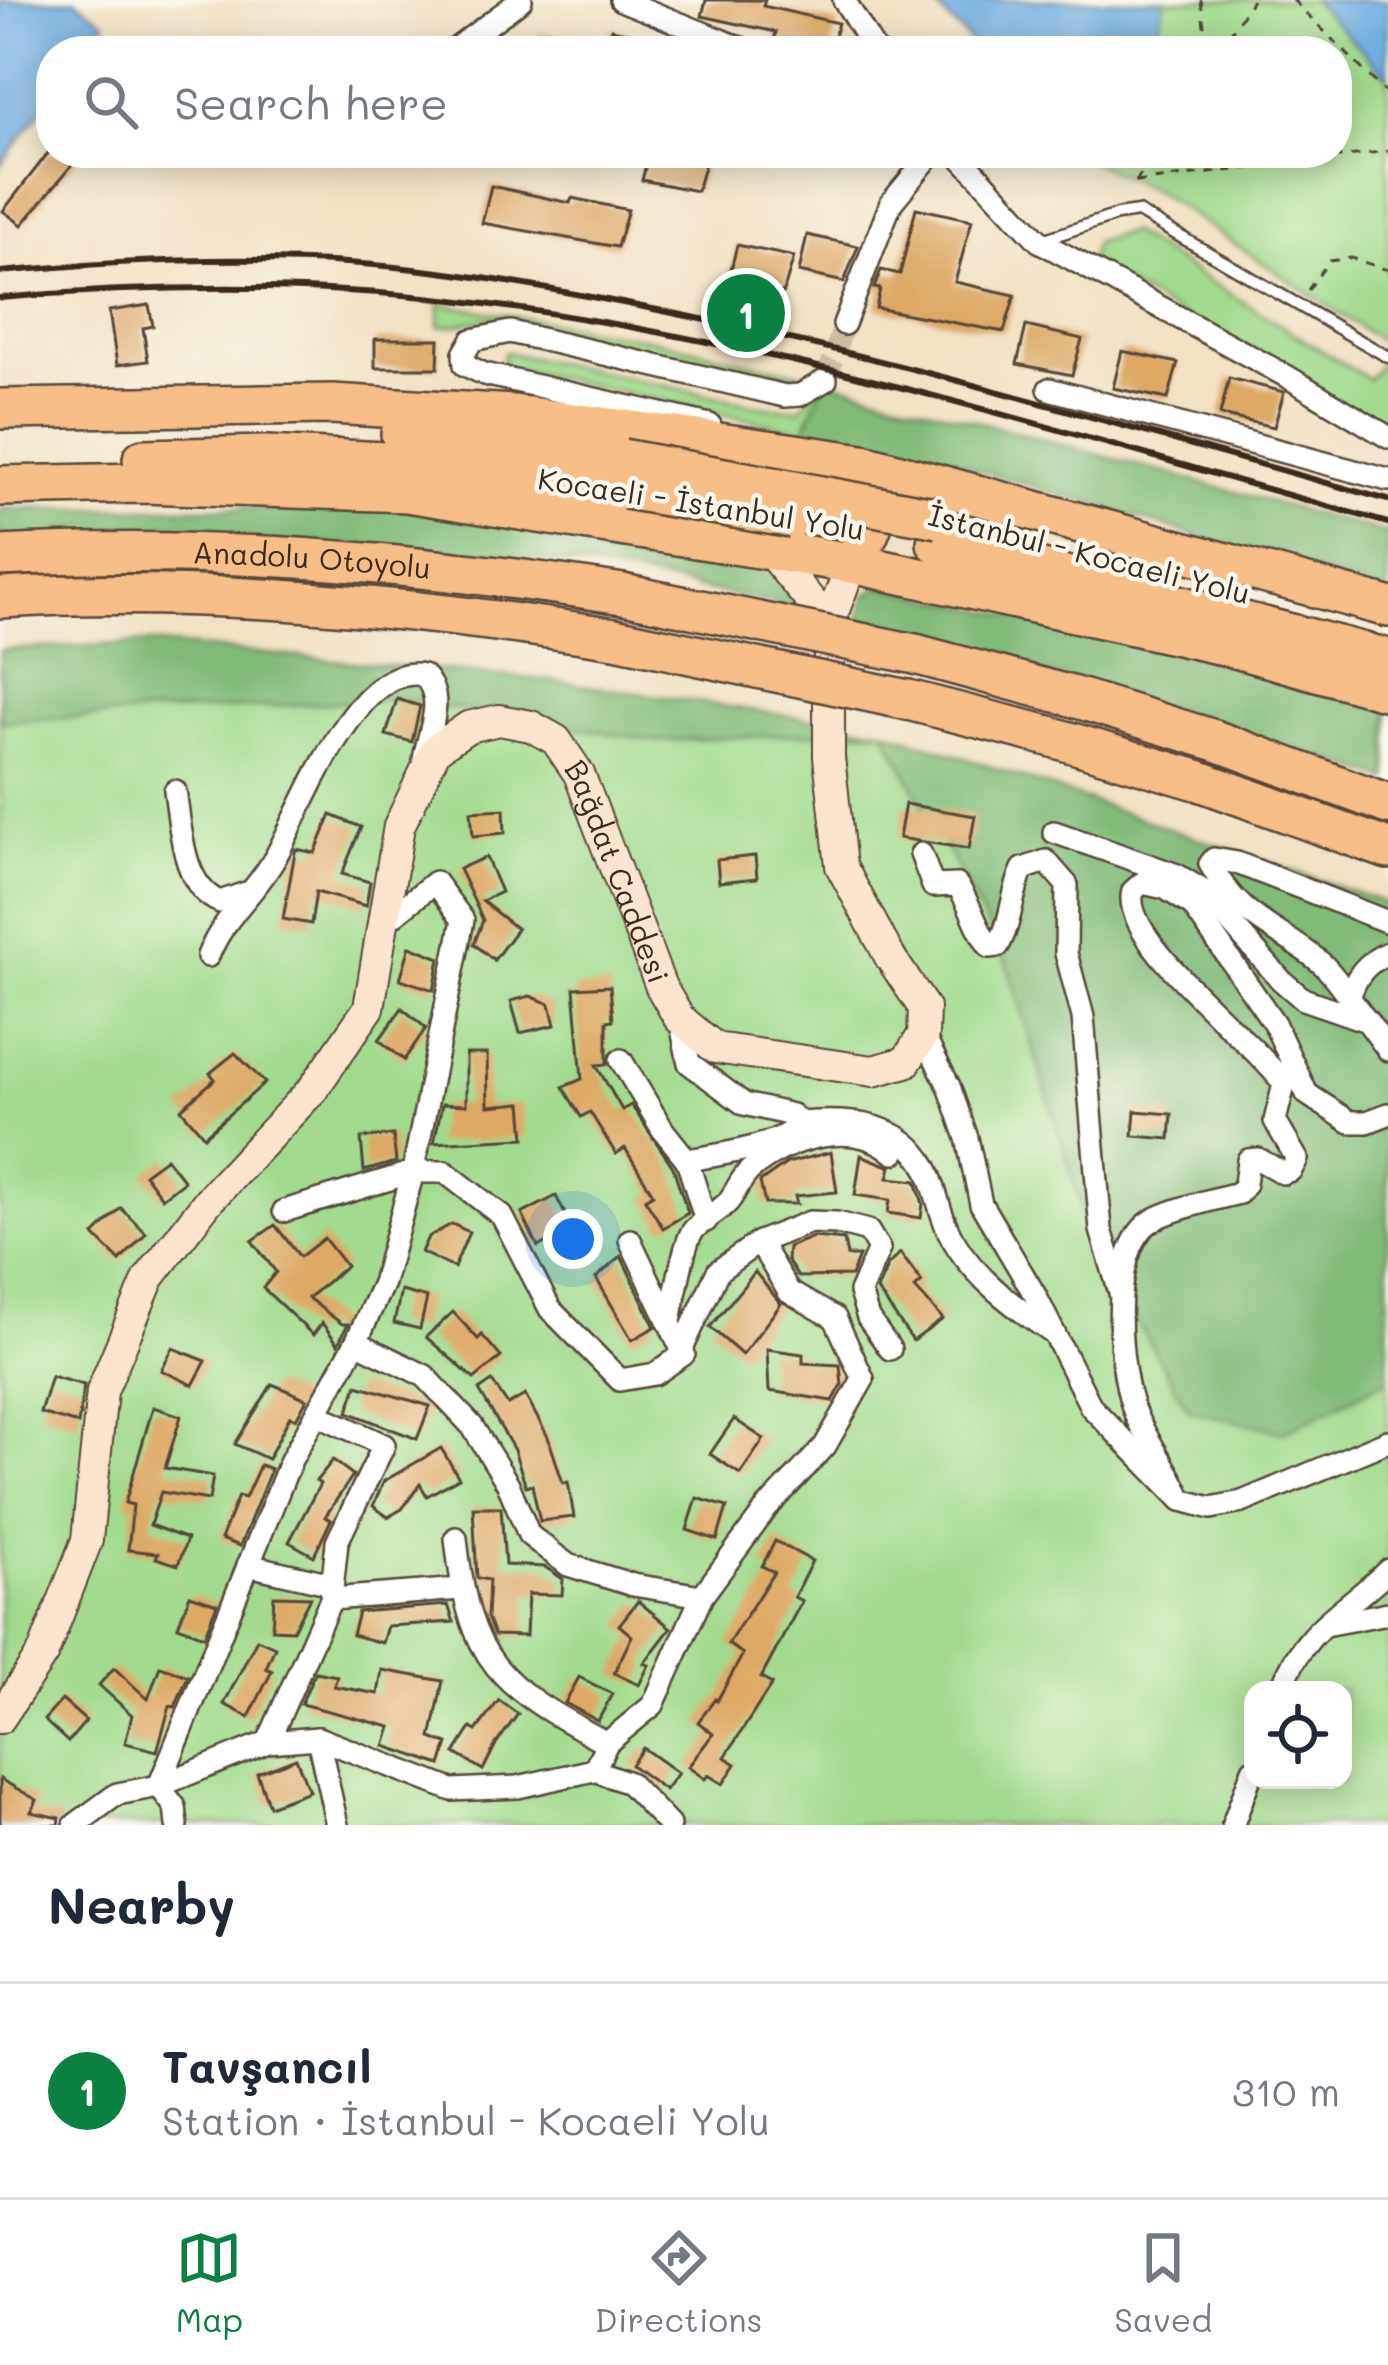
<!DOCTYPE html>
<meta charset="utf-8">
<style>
body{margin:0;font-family:Mali,sans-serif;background:#f6f6f7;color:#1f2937}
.controls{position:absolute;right:36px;bottom:36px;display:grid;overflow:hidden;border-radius:24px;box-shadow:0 6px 30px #0003}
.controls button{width:108px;height:108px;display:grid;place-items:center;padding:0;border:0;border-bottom:3px solid #e0e1e3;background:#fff;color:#1f2937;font:60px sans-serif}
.you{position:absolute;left:573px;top:1239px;width:42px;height:42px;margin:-30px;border:9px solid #fff;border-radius:50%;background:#1a73e8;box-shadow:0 0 0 18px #1a73e833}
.badge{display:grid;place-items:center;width:78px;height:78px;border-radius:50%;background:#0b8043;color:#fff;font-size:39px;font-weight:700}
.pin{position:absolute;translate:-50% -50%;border:6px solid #fff;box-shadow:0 3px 12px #0006}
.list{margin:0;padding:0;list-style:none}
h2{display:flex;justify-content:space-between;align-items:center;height:156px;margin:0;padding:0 48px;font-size:51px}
h2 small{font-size:39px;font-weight:400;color:#747a83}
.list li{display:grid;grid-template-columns:78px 1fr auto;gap:36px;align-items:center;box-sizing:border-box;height:216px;padding:0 48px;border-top:3px solid #e0e1e3}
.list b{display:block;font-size:45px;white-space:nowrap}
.list p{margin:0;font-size:39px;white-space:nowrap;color:#747a83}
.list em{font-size:39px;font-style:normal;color:#747a83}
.icon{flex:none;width:66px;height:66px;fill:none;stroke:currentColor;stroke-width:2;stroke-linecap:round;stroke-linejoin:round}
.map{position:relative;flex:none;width:1388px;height:1825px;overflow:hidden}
.search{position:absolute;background:#fff;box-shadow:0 6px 30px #0003;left:36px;right:36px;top:36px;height:132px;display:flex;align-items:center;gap:30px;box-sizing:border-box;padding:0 42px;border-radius:48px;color:#747a83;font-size:45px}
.sheet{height:372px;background:#fff}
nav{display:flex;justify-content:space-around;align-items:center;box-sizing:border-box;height:168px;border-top:3px solid #e0e1e3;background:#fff;font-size:33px;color:#747a83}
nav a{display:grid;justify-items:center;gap:6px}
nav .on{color:#0b8043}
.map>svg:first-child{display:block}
.green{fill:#a2db8d;stroke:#6e8256;stroke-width:3;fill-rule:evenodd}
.forest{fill:#81bb78;stroke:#5e724b;stroke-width:3}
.water{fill:#6bacdf;stroke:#536b7e;stroke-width:3}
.building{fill:#dda965}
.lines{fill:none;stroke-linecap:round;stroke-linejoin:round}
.street-tunnel{stroke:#cdbda4;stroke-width:21;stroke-dasharray:21 10;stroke-linecap:butt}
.lane-casing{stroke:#564637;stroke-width:15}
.street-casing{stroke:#564637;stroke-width:26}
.secondary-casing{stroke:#564637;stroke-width:34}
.highway-casing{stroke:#564637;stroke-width:44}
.path{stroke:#564637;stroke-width:3;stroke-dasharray:9 9;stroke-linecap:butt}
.lane{stroke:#fff;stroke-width:10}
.street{stroke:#fff;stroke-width:21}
.secondary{stroke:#fce5cf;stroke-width:30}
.highway{stroke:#f7be87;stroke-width:39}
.rail{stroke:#3b2a1e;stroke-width:6}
.highway-bridge-casing{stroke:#564637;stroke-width:44;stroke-linecap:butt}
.highway-bridge{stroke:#f7be87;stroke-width:39}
.labels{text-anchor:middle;stroke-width:9;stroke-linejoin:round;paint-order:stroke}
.street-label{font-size:30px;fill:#3b2a1e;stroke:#fbf7ec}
</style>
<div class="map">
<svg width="1388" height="1825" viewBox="0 0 1388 1825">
<rect width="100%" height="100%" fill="#fbf7ec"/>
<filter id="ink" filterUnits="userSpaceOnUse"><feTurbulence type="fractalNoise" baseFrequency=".00833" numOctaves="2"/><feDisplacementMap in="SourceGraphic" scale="24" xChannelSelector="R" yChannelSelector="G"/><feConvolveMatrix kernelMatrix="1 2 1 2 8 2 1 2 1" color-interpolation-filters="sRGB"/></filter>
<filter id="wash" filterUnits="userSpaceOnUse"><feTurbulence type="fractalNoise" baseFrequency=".004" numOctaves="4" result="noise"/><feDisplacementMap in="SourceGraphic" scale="48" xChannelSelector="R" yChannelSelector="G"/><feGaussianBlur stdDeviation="2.7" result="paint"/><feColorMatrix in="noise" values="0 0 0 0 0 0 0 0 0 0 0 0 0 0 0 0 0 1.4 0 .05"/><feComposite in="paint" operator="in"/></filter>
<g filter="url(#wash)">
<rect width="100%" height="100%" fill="#f1e2c5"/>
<g class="green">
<path d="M1164 0H1312L1388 76V346L1154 190 1082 157 1086 153H1337V51H1153Z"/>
<path d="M1129 232 1368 379 1381 363 1388 368V433L1088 263 1095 242Z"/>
<path d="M440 304 650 339 826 380 803 431 506 367 502 359 505 352 765 407 800 409 825 380 784 379 493 319C475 319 451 328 439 326Z"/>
<path d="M314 658 618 719 884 730 1025 828 1388 1324V1825H0V682ZM1253 1690H1343V1780H1253Z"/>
</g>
<g class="forest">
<path d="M826 380 1388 534V594L949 461 803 431Z"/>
<path d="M421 507 768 567 811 611C707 591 601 565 495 555 331 540 165 542 0 537V509Z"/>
<path d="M878 586 1388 700V780C1213 719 1038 667 858 625L865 597Z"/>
<path d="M148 643 555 681 884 730 1388 904V1379L1284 1432 1189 1410 1095 1251 1007 963 884 730 658 741 397 699 0 722V650Z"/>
</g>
<g class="water">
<path d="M0 0H76L105 22 85 51H51V97L0 166Z"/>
<path d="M930 0H1164V2L1153 51H979Z"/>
<path d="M1312 0H1388V76Z"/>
</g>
<g id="blocks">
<g class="building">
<path d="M706 0H765L763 6 838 23 830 51 773 47 776 32 702 16Z"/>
<path d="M611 29 678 44 677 51H606Z"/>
<path d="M539 32 595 44V51H534Z"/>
<path d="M48 153H82L22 225 3 211Z"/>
<path d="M649 153H708L697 191 642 180Z"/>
<path d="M491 186 570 203 572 198 628 210 617 247 482 223Z"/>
<path d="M916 208 972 220 955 282 1015 295 1004 332 876 308 880 289 874 288 881 270 900 274Z"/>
<path d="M807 235 858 246 844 282 799 272Z"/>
<path d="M737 245 794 257 783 293 728 282Z"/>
<path d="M149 305 153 326 143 328 148 361 117 365 109 311Z"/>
<path d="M1026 326 1082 339 1072 375 1017 364Z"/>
<path d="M375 339H439L438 368H375Z"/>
<path d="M1122 351 1178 363 1168 399 1113 388Z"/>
<path d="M1229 378 1284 392 1274 427 1220 415Z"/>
<path d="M397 699 420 706 412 742 386 735Z"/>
<path d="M905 804 975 816 969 849 899 838Z"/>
<path d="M504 809 505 833 473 836 471 811Z"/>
<path d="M331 815 361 827 342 874 370 882 366 906 316 892 311 924 283 919 295 852 296 849 315 853Z"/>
<path d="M755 856 757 878 719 882 717 860Z"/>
<path d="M486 857 501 892 482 901 517 929 494 960 474 944 483 920 459 869Z"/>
<path d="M410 946 440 958 434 990 400 979Z"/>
<path d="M610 986 613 1020 607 1021V1064L596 1065 622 1110 631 1105 673 1167 688 1213 663 1228 645 1199 653 1194 625 1148 616 1154 590 1112 581 1117 563 1087 582 1079 574 988Z"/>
<path d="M530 996 550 1004 555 1025 520 1033 511 1001Z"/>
<path d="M402 1008 426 1028 404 1060 379 1040Z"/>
<path d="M235 1053 265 1083 204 1136 181 1109 215 1079 210 1073Z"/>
<path d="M466 1054H487L488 1106 522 1103 525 1138 434 1143 442 1104 466 1105Z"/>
<path d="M1135 1111 1172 1114 1170 1139 1133 1136Z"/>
<path d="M393 1135 396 1162 364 1171 361 1138Z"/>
<path d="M831 1152 837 1192 795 1196 797 1204H765L760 1182 787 1163Z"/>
<path d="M861 1155 891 1167 888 1178 916 1181 923 1204 921 1218 888 1213 890 1200 855 1195Z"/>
<path d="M166 1158 184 1181 162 1198 144 1174Z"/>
<path d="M556 1196 572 1228 538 1247 522 1214Z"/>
<path d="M121 1208 146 1233 120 1261 94 1235Z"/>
<path d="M452 1224 469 1232 454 1268 421 1252 428 1237Z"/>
<path d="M275 1225 300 1257 324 1238 346 1266 308 1298 342 1324H348L338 1344 322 1323 313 1335 263 1288 276 1272 252 1241Z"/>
<path d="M813 1237 844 1240 847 1256H859L851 1276 798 1277 787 1260 788 1247Z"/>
<path d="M900 1253 922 1282 915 1288 943 1319 913 1341 877 1290 888 1265Z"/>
<path d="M621 1256 655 1327 632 1340 596 1278Z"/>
<path d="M755 1272 781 1304 742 1355 710 1327Z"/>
<path d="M401 1291 427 1298 420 1329 394 1323Z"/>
<path d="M453 1312 478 1339 482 1335 501 1357 474 1379 426 1337Z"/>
<path d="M173 1348 206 1361 193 1385 161 1370Z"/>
<path d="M767 1349 803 1354V1363L840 1365 842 1385 833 1401 769 1391Z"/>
<path d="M51 1376 84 1385 78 1424 40 1413Z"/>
<path d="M492 1381 508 1405 525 1395 548 1437 563 1483 568 1482 574 1517 540 1521 532 1485 526 1486 514 1450 479 1390Z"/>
<path d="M272 1384 307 1399 296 1419 290 1416 268 1459 235 1444Z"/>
<path d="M357 1385 430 1406 417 1439 348 1412Z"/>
<path d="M153 1407 181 1416 165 1468 213 1476 209 1500 161 1492 150 1525 187 1539 178 1565 156 1558 158 1553 128 1550 133 1505 125 1503Z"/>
<path d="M734 1419 764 1439 740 1474 710 1454Z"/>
<path d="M441 1448 459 1478 427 1496 420 1484 402 1509 388 1517 373 1506 384 1481Z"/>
<path d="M333 1460 353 1475 325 1517 331 1520 314 1556 289 1542 320 1484 316 1481Z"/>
<path d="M260 1465 271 1469 240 1546 221 1539 238 1496 245 1498Z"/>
<path d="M697 1498 727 1507 717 1540 687 1530Z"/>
<path d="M473 1507H501L505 1565 545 1567 563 1579 562 1595 528 1594 526 1636 494 1635 487 1617 489 1580 477 1578Z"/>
<path d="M775 1541 812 1561 794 1597 802 1601 761 1678 772 1684 725 1757 736 1764 723 1784 708 1775 705 1779 688 1767 713 1734 698 1722 715 1699 717 1701 743 1654 728 1644 774 1572 762 1566Z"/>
<path d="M190 1595 217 1604 204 1636 178 1626Z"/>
<path d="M274 1596 310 1597 293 1630 272 1629Z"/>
<path d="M638 1601 671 1628 644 1663 649 1665 639 1685 614 1673 632 1636 619 1625Z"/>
<path d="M448 1605 454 1622 387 1626 382 1643 352 1635 358 1612Z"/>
<path d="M257 1639 275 1647 266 1668 272 1671 249 1717 224 1704Z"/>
<path d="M160 1666 188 1676 175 1707 170 1706 157 1751 125 1743 132 1715 99 1685 114 1668 148 1699Z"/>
<path d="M382 1670 443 1681 431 1738 448 1744 441 1765 385 1746 391 1727 301 1704 315 1672 337 1676 334 1686 378 1694Z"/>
<path d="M579 1677 612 1694 598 1721 565 1703Z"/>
<path d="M62 1700 86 1721 68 1742 44 1720Z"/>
<path d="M499 1700 518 1714 496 1744 483 1770 455 1753 471 1728 476 1731Z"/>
<path d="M643 1748 678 1773 665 1790 631 1765Z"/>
<path d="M296 1758 309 1791 269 1806 257 1773Z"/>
<path d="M0 1779 37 1800 31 1812 60 1818 59 1825H0Z"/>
</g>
</g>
</g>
<g filter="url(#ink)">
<use href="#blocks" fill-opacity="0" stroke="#564637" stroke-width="3"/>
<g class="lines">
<path class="street-tunnel" d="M826 380 844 324"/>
<g class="lane-casing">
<path id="lane" d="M1042 240 1117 215 1138 212 1388 357"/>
</g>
<g class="street-casing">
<g id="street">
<path d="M621 0 748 51"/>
<path d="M844 0 875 51"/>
<path d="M453 51 521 0"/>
<path d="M957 153 1039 241 1288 377 1388 437"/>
<path d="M844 324 891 203 932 153"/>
<path d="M1049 389 1388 480"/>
<path d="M710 425 484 374 465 365 464 354 472 340 510 332 785 396 800 395 826 380"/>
<path d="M175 791C181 827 182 887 220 902L246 893"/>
<path d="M1054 832 1177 875 1202 890 1281 980 1303 999 1367 1021 1388 1050"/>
<path d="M921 854 933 886 957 885C972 905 975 928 990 947L998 946C1012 922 1011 894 1023 869L1046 861 1067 885 1066 953 1083 1017 1101 1230 1120 1293"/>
<path d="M208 956C225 914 254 895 275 858 302 810 356 661 423 675 447 699 428 731 424 760"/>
<path d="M1349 999C1355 977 1366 962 1388 953"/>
<path d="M1367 1021C1353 1005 1336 975 1320 962 1275 925 1241 921 1210 864L1214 859 1237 863 1388 922"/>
<path d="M923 1035 949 1086 967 1138 981 1204 1035 1295 1091 1407 1182 1500 1211 1508 1242 1502 1388 1441"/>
<path d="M621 1060 663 1130 687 1160C719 1155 779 1147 801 1123L792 1115 744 1104 689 1063 680 1019"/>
<path d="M801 1123C847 1119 901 1121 926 1167 937 1189 939 1216 952 1238 975 1279 1016 1308 1054 1334"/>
<path d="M687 1160 706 1221"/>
<path d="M284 1211 413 1172H445L502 1216 550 1309 620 1380 655 1374 684 1354 630 1240"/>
<path d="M670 1322C673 1304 684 1244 692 1232 701 1220 718 1213 728 1202 736 1192 740 1180 749 1171 784 1140 853 1116 894 1153"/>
<path d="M356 1342 425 1376 472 1426 508 1484 529 1535 568 1565 633 1585 702 1596"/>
<path d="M682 1349 718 1271 759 1242 810 1222 837 1223 868 1231 879 1249 860 1292 868 1318 890 1349"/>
<path d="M1182 1500C1170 1471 1150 1446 1137 1418 1118 1376 1107 1252 1150 1222 1165 1211 1218 1198 1239 1193L1245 1184 1248 1160 1258 1159 1283 1173 1291 1170 1297 1159 1275 1121 1284 1084C1256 1042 1118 940 1133 891L1142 883 1165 888 1193 906 1274 1023 1307 1094 1350 1122H1367L1388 1114"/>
<path d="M456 1538C469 1663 499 1686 607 1743"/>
<path d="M248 1565 332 1584"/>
<path d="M331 1599 461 1589"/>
<path d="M1330 1624 1388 1613"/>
<path d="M1281 1690C1304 1626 1343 1614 1388 1570"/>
<path d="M318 1738 337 1825"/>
<path d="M268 1742 331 1599 337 1542 384 1445 317 1414"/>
<path d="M594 1770 629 1783 669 1825"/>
<path d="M159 1786 268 1742 318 1738 452 1790 518 1787 594 1770 607 1743 653 1705 702 1596 767 1508 825 1446 863 1379 835 1318 789 1292 759 1242"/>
<path d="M159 1786 291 1460 356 1342 383 1283 413 1172 463 920 435 882 384 923"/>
<path d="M1233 1824 1253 1769"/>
<path d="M75 1825 117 1794 159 1786 175 1807 177 1825"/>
</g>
</g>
<g class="secondary-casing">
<g id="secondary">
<path d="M771 553 829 623 852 563"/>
<path id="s1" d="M0 1718 43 1653 87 1540 102 1391 149 1278 208 1201 313 1089 369 1008 399 826 436 749 468 727 499 720 531 726 556 740 579 774 661 987 679 1018 715 1048 873 1071 906 1062 923 1035 924 1008 890 957 841 866 829 757V623"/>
</g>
</g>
<g class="highway-casing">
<g id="highway">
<path d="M0 409 332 404 514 415 699 440 863 464 1388 607"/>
<path d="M401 434 622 459"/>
<path d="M143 459 266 456 425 464 626 489"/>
<path d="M0 486 142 483 407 492 852 563 1232 647 1388 691"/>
<path d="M937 543 1388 659"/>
<path id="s2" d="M0 556C208 544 418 563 623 594"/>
<path d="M852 563C869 538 887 503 869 474"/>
<path d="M0 598C199 586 418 607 615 638"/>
<path d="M915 654 1071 696 1214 740 1388 804"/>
<path d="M908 700 1049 736 1200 781 1388 849"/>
</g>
</g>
<g class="path">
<path d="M1201 0 1207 51"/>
<path d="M1293 0 1388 95"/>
<path d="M1219 51 1252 0"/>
<path d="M1136 182 1388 151"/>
<path d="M1136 182 1154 153"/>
<path d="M1308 290 1329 261 1351 258 1388 270"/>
</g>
<use href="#lane" class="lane"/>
<use href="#street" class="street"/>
<use href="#secondary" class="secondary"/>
<use href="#highway" class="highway"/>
<g class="rail">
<path d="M0 272C102 262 206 257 308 261 429 265 550 288 668 312 911 362 1149 434 1388 500"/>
<path d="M0 298C150 285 304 283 453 300 771 337 1080 438 1388 523"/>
</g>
<g class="highway-bridge-casing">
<g id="highway-bridge">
<path d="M622 459 939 518"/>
<path d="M626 489 792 518"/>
<path d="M623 594 915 654"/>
<path d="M615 638 908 700"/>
</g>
</g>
<use href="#highway-bridge" class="highway-bridge"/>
</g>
</g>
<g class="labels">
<g class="street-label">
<text transform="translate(701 505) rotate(9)" y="10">Kocaeli - İstanbul Yolu</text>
<text transform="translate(1089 555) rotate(14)" y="10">İstanbul - Kocaeli Yolu</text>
<text dy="10" stroke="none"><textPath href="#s2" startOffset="312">Anadolu Otoyolu</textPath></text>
<text dy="10" stroke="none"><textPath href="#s1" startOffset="1368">Bağdat Caddesi</textPath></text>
</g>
</g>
</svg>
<div class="controls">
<button><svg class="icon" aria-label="locate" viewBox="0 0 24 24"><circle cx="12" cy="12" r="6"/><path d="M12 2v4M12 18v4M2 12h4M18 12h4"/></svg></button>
</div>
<div class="you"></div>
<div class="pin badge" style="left:746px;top:313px">1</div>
<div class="search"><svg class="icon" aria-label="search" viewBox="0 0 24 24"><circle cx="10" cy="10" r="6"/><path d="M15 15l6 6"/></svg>Search here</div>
</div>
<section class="sheet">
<h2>Nearby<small></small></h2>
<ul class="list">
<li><span class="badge">1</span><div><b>Tavşancıl</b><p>Station · İstanbul - Kocaeli Yolu</p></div><em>310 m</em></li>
</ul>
</section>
<nav>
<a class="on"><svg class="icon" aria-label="map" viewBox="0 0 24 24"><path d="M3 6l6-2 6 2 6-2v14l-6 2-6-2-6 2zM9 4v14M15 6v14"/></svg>Map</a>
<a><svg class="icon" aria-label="directions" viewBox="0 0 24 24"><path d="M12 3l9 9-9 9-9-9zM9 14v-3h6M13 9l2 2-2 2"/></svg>Directions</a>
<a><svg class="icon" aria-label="saved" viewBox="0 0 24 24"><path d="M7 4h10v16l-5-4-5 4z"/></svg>Saved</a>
</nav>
